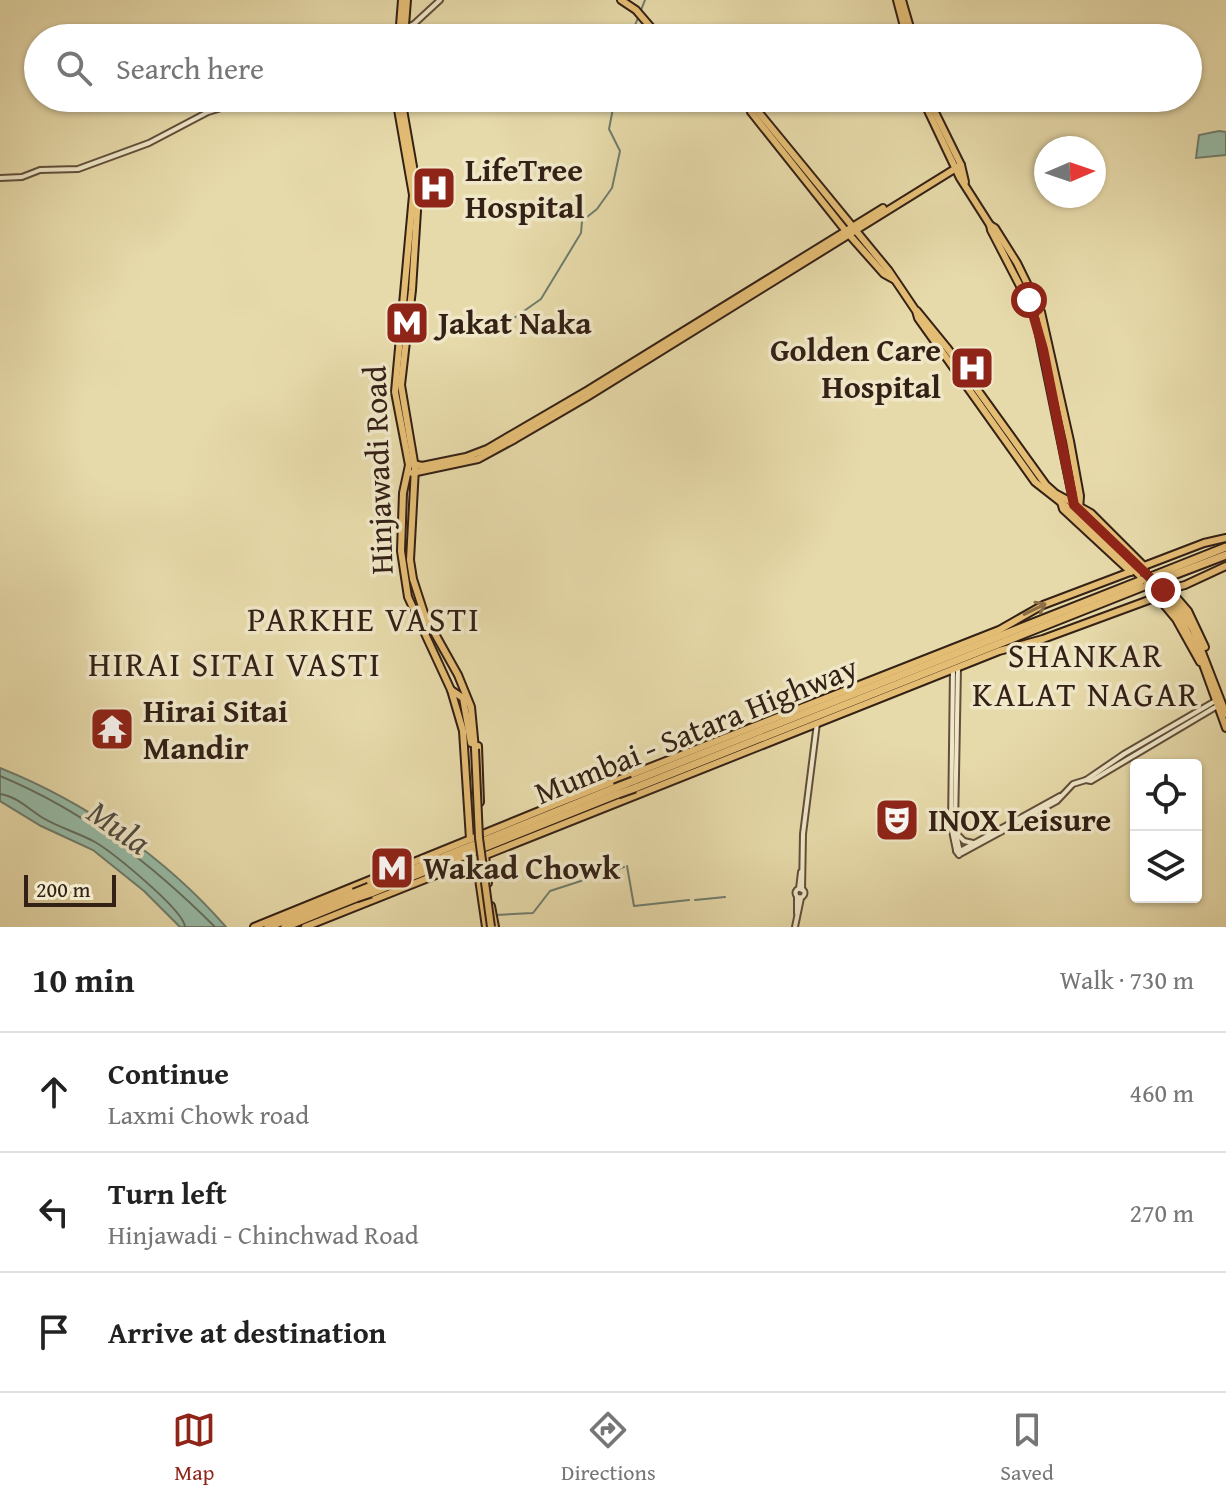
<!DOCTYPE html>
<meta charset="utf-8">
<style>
body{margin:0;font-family:"Gentium Book Plus",serif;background:#f6f6f6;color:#222}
.controls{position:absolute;right:24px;bottom:24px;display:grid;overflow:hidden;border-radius:8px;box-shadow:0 2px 6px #0004}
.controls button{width:72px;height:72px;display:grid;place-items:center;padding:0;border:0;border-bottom:2px solid #e0e0e0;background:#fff;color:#222;font:40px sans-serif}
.compass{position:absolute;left:1034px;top:136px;width:72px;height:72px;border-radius:50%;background:#fff;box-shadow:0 2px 6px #0004;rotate:88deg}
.scale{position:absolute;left:24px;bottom:20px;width:92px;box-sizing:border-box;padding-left:8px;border:4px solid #342116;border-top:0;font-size:22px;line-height:28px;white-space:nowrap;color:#342116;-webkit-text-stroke:6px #efe7c8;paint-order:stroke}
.stop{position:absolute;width:24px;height:24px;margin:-18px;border:6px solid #8f2418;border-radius:50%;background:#fff}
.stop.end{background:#8f2418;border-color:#fff;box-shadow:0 2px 8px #0008}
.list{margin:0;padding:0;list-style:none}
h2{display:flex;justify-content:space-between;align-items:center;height:104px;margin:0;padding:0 32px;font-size:34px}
h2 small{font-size:26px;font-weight:400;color:#767676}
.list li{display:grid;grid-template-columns:52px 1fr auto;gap:24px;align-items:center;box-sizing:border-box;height:120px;padding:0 32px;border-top:2px solid #e0e0e0}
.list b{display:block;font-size:30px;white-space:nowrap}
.list p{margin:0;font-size:26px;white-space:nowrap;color:#767676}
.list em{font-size:26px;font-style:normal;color:#767676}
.icon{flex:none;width:44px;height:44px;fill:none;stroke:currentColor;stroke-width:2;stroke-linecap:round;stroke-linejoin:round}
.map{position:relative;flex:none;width:1226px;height:927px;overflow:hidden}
.search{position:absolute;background:#fff;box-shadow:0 2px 6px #0004;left:24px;right:24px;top:24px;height:88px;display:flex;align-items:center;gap:20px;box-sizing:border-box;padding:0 28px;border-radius:44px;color:#767676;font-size:30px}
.sheet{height:464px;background:#fff}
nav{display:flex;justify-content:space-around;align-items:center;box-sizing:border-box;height:112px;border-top:2px solid #e0e0e0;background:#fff;font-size:22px;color:#767676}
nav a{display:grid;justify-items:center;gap:4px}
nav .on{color:#8f2418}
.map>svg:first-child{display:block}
.water{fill:#97bba7;stroke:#6f7d6d;stroke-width:2}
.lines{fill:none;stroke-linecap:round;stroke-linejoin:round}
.shore{stroke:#666e5e;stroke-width:2}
.stream{stroke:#6f7d6d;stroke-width:2}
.minor-casing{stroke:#614f3b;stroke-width:8}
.major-casing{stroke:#342116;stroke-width:10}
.highway-casing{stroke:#342116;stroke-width:11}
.minor{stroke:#efe7c8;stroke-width:4}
.major{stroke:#e4bd75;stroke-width:6}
.highway{stroke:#e4bd75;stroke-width:7}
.major-bridge-casing{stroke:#342116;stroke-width:10;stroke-linecap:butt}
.highway-bridge-casing{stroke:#342116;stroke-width:11;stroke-linecap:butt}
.major-bridge{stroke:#e4bd75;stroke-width:6}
.highway-bridge{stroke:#e4bd75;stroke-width:7}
.oneway{stroke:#8c6f46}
.route{stroke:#8f2418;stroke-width:10}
.labels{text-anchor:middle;stroke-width:7;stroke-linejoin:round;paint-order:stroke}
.poi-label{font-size:32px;font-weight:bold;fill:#342116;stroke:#efe7c8;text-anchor:start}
.street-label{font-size:32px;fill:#342116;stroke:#efe7c8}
.neighbourhood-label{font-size:34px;letter-spacing:2px;fill:#342116;stroke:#efe7c8}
.water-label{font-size:34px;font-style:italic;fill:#524f42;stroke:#efe7c8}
</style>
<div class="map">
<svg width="1226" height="927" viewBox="0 0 1226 927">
<rect width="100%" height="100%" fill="#e7daaa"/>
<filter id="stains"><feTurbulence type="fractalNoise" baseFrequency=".0025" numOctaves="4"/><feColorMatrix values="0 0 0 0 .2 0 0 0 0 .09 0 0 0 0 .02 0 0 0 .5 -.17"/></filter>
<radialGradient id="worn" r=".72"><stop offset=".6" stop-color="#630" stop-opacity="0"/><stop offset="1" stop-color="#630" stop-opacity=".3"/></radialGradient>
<g class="water">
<path d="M1219 131 1226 132V155L1196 158 1199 135Z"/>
<path d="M0 768C85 802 165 857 226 927H180L144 891 93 850 41 826 0 801Z"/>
</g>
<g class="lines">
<g class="shore">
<path d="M0 776C84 811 152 864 215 927"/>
<path d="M0 794C16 796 30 810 43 818 60 828 79 833 95 842 112 852 184 910 185 927"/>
</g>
<g class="stream">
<path d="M630 38 645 0"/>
<path d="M514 318 541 299 581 233 582 221 597 209 612 188 620 151 609 129 615 98"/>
<path d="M627 866 634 906 689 900"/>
<path d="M695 900 725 897"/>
<path d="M496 915 533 913 550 891 624 867"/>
</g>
<g class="minor-casing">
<g id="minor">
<path d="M405 28 414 24 440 0"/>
<path d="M0 178 22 177 40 170 78 169 149 143 208 112 254 98"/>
<path d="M958 668 955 827 959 848"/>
<path d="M953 669 951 826 956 850"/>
<path d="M1086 780 1091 781 1219 705"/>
<path d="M957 834 964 841 973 843"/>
<path d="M959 848 962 852 959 855 956 851Z"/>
<path d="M962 850 1060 796"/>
<path d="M962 853 1057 801 1073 784 1086 780 1124 754 1217 700"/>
<circle cx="800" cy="893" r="4.5"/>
<path d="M799 889 801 872"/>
<path d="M802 890 803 834 817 723"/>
<path d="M797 897V913"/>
<path d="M795 927 801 898"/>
</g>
</g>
<g class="major-casing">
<g id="major">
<path d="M621 0 636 10 660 38"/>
<path d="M897 0 907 38"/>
<path d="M902 0 913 38"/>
<path d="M399 38 402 0"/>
<path d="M404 38 407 0"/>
<path d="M396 98 413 195 395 392 409 465 403 493 401 551 408 597 451 690 463 731 470 839"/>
<path d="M401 98 418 195 412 290 401 385 415 468 410 560 413 579 425 616 458 675 471 707 475 749"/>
<path d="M738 98 756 109 889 271 916 311 918 318 1035 482 1081 518 1177 612 1200 656 1226 728"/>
<path d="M922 98 960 178 990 225 991 230 1035 315 1074 505"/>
<path d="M928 98 961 165 965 182"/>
<path d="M750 107 751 112 845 230 884 274 893 279"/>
<path d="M990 225 995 228 1017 263 1041 312 1070 441 1080 496 1079 510"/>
<path d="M917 311 948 349 1046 485 1055 493 1091 513 1144 566 1145 573"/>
<path d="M413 464 422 466 466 457 487 449 588 390 883 208"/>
<path d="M412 473 478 459 515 439 587 397 961 165"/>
<path d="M1061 502 1063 509 1131 572"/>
<path d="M1080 510 1144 572"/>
<path d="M1144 566 1204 543 1226 538"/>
<path d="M1152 579 1176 603 1193 629 1226 714"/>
<path d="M1169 589 1188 611 1205 647"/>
<path d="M1166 590 1185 585 1226 566"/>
<path d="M1156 595 1176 619 1200 662"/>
<path d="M451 690 463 698 471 743"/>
<path d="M478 746 480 802"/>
<path d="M485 855 488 883"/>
<path d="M474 859 477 865 486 927"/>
<path d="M491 906 495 927"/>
<path d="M254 927 554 805 999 630 1043 605 1130 572"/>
<path d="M305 927 999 651 1043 639 1157 597"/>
</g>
</g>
<g class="highway-casing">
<g id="highway">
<path d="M1153 576 1226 547"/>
<path d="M1158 581 1226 555"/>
<path d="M633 781 1142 580"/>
<path d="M635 788 1147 585"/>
<path d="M369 887 615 788"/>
<path d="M371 893 618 794"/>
<path d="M268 927 354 893"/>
<path d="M285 927 356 898"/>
</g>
</g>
<use href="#minor" class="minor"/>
<use href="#major" class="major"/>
<use href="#highway" class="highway"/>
<g class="major-bridge-casing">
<path id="major-bridge" d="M475 749 479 838 491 927"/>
</g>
<g class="highway-bridge-casing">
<g id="highway-bridge">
<path d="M1142 580 1153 576"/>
<path d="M1147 585 1158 581"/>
<path d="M615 788 633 781"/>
<path d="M618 794 635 788"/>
<path d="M354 893 369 887"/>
<path d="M356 898 371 893"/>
</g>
</g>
<use href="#major-bridge" class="major-bridge"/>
<use href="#highway-bridge" class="highway-bridge"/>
</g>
<defs><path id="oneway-shaft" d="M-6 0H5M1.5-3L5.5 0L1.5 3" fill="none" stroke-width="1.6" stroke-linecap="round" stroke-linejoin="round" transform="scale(2)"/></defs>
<use class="oneway" href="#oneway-shaft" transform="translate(1035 609) rotate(-26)"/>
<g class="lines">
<path class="route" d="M1029 300 1043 349 1074 505 1163 590"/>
</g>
<defs>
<g id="hospital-square" transform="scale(2.3)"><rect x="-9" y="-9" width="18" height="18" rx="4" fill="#8f2418" stroke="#efe7c8"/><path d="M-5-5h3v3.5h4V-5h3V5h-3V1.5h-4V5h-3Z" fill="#fff"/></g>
<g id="metro-square" transform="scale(2.3)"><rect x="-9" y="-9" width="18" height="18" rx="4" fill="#8f2418" stroke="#efe7c8"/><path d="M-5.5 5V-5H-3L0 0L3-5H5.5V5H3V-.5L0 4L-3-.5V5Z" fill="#fff"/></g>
<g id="temple-square" transform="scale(2.3)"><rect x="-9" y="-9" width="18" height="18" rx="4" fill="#8f2418" stroke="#efe7c8"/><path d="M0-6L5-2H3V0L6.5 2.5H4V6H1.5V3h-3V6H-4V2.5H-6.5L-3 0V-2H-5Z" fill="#fff"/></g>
<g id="theatre-square" transform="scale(2.3)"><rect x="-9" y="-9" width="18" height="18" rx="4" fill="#8f2418" stroke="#efe7c8"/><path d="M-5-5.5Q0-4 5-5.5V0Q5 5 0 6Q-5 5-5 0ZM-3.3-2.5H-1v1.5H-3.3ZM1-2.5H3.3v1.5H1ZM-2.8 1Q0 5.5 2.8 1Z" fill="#fff"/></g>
</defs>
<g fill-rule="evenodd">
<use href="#hospital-square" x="434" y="188"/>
<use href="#metro-square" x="407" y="323"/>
<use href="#hospital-square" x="972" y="368"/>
<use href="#temple-square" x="112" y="729"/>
<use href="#theatre-square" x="897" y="820"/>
<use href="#metro-square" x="392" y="868"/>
</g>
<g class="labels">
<g class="poi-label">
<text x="465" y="181">LifeTree<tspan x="465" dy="37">Hospital</tspan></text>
<text x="438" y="334">Jakat Naka</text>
<text x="941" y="361" text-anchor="end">Golden Care<tspan x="941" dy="37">Hospital</tspan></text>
<text x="143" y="722">Hirai Sitai<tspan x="143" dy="37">Mandir</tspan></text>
<text x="928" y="831">INOX Leisure</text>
<text x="423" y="879">Wakad Chowk</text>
</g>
<g class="street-label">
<text transform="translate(378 470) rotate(-92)" y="11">Hinjawadi Road</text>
<text transform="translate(696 730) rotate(-22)" y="11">Mumbai - Satara Highway</text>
</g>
<g class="neighbourhood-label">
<text x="364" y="631">PARKHE VASTI</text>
<text x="1086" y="667">SHANKAR<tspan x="1086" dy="39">KALAT NAGAR</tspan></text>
<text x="235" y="676">HIRAI SITAI VASTI</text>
</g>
<g class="water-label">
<text transform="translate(119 827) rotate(35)" y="12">Mula</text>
</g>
</g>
<rect width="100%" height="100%" filter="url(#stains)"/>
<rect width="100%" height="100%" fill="url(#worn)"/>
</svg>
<div class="controls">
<button><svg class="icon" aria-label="locate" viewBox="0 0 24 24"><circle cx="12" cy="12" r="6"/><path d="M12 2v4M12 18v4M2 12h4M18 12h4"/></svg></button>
<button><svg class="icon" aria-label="layers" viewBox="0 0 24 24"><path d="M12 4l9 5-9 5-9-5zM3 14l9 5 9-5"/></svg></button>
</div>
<svg class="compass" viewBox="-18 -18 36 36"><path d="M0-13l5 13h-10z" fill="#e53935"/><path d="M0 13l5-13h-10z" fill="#767676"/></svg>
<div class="scale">200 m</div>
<div class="stop" style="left:1029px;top:300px"></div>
<div class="stop end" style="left:1163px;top:590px"></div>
<div class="search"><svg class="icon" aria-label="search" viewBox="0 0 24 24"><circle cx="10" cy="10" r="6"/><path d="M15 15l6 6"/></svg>Search here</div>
</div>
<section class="sheet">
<h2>10 min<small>Walk · 730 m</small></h2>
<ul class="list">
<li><svg class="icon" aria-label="ahead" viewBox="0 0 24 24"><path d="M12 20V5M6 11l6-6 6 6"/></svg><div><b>Continue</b><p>Laxmi Chowk road</p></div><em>460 m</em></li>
<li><svg class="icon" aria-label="left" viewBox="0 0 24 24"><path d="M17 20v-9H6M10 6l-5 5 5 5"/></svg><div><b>Turn left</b><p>Hinjawadi - Chinchwad Road</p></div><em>270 m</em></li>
<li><svg class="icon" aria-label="arrive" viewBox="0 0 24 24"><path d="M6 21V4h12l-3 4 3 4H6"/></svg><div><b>Arrive at destination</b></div></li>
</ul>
</section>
<nav>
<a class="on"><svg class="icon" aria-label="map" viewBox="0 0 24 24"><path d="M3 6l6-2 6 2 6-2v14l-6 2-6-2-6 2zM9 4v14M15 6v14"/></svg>Map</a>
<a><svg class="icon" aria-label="directions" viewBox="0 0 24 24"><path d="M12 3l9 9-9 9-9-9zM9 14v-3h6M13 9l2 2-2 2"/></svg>Directions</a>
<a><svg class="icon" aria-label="saved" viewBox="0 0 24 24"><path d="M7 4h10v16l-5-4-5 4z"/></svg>Saved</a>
</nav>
